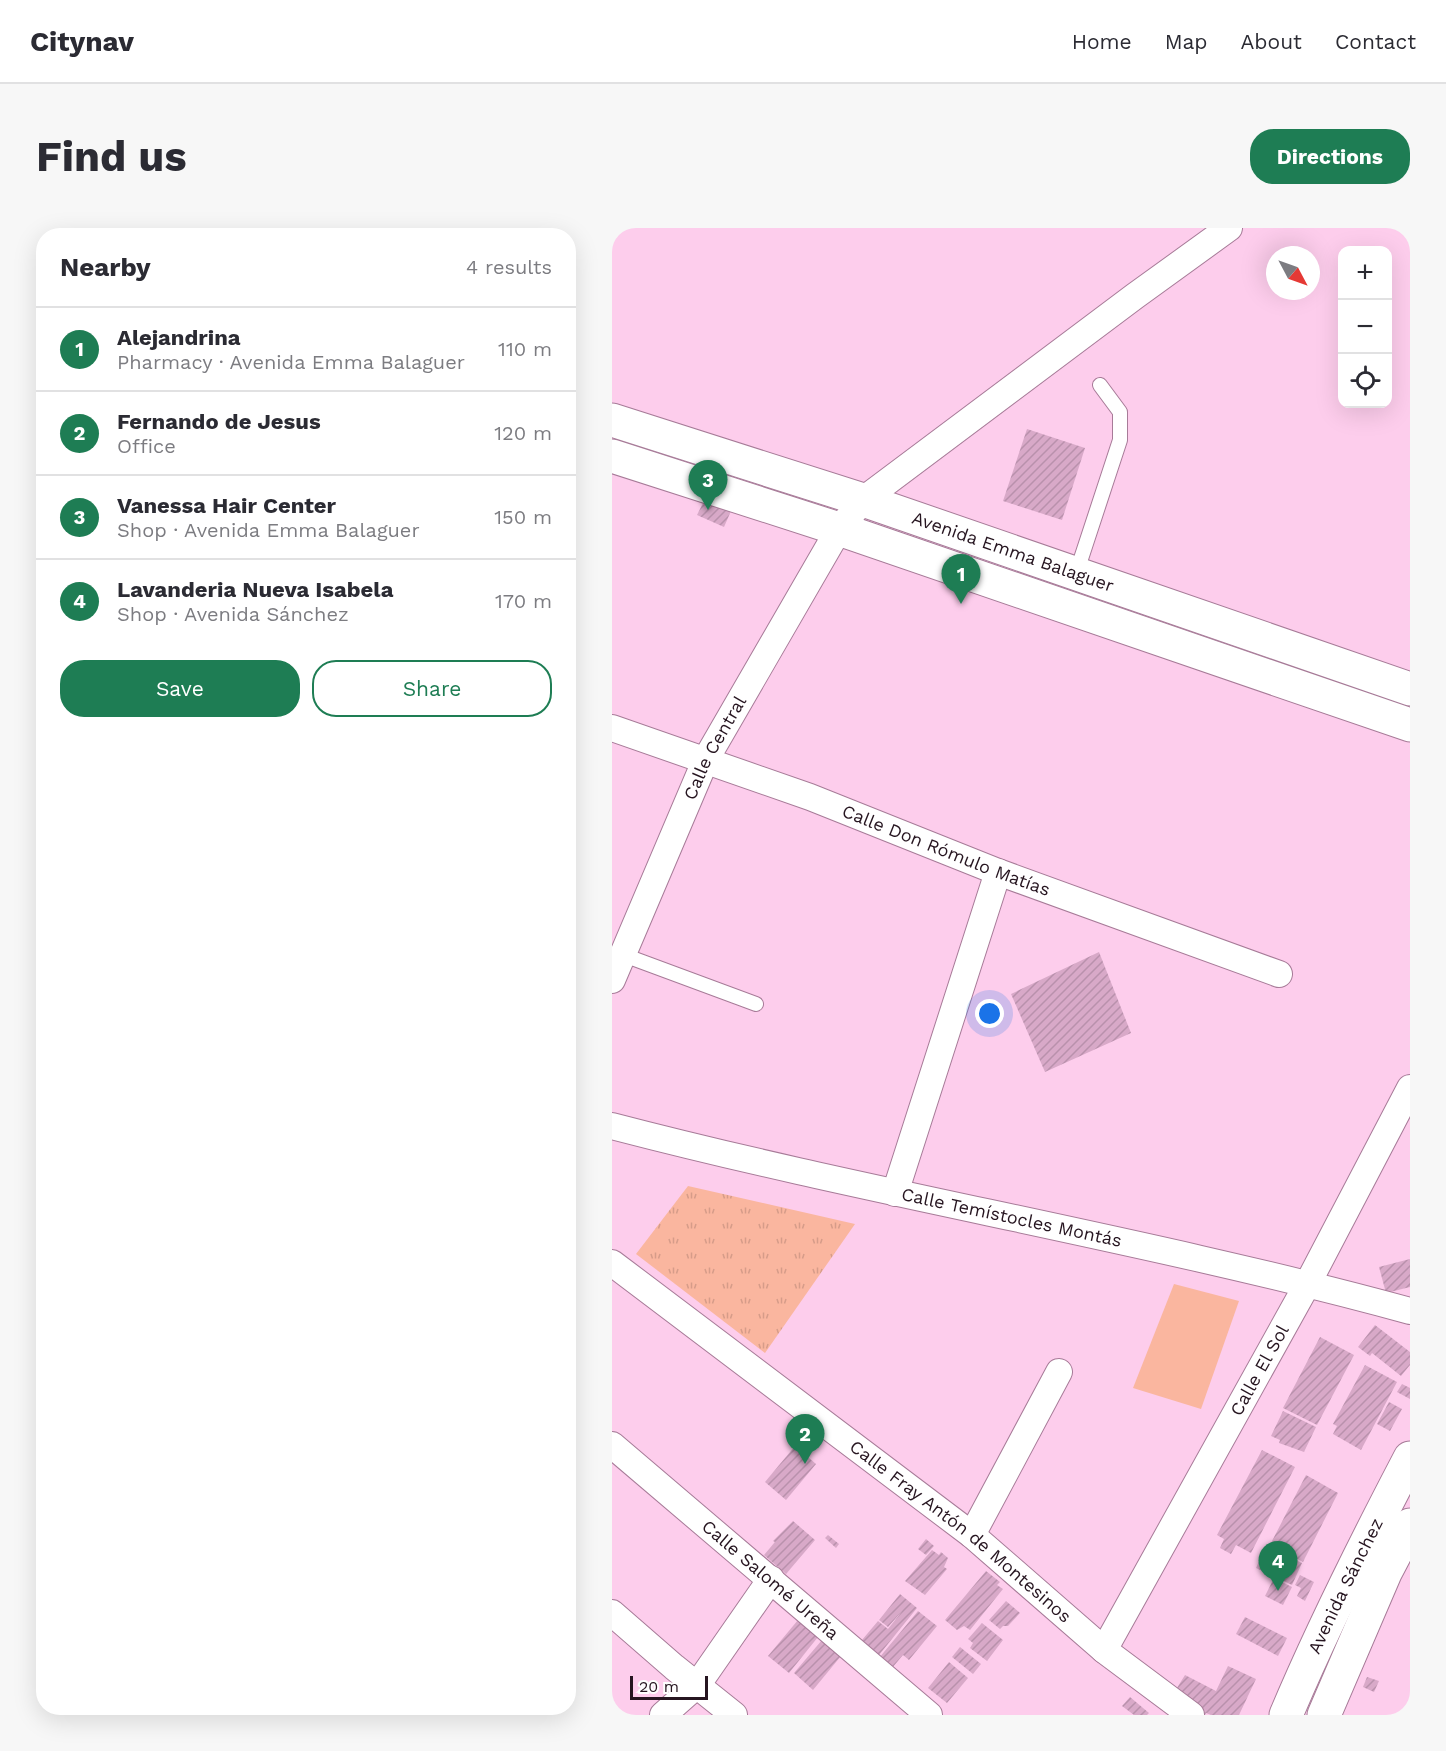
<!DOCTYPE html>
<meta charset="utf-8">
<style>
body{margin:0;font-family:"Work Sans",sans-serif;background:#f7f7f7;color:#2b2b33}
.controls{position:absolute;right:18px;top:18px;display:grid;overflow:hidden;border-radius:12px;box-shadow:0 6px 24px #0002}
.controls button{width:54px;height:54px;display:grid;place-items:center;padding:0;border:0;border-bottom:2px solid #e1e1e2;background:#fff;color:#2b2b33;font:30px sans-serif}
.compass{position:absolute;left:654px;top:18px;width:54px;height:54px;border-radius:50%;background:#fff;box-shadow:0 6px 24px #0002;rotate:131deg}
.scale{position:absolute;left:18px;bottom:15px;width:78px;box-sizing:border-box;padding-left:6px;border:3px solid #261520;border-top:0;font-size:16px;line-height:21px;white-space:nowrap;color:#261520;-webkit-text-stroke:4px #fefefe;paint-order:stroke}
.you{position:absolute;left:378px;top:786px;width:21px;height:21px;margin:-15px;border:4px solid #fff;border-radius:50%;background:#1a73e8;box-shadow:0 0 0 9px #1a73e833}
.badge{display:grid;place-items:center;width:39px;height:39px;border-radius:50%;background:#1e7d54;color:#fff;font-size:20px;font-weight:700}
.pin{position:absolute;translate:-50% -50px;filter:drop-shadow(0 2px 3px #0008)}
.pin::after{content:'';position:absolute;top:32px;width:21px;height:18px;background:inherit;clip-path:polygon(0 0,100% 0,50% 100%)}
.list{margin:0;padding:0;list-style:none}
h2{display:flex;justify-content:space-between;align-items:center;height:78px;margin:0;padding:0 24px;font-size:26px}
h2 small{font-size:20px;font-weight:400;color:#7c7c81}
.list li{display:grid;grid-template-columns:39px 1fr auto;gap:18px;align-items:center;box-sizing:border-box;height:84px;padding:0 24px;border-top:2px solid #e1e1e2}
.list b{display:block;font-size:22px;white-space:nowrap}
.list p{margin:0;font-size:20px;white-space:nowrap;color:#7c7c81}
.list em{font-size:20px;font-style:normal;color:#7c7c81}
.actions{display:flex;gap:12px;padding:18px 24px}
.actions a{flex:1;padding:14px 0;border:2px solid #1e7d54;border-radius:24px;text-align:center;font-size:21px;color:#1e7d54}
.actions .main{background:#1e7d54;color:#fff}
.icon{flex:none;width:33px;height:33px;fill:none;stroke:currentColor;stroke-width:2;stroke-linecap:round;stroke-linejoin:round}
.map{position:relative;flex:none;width:798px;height:1487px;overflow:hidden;border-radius:24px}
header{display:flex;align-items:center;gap:36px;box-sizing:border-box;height:84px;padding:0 30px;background:#fff;border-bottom:2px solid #e1e1e2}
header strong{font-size:28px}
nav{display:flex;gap:33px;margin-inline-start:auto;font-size:21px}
.intro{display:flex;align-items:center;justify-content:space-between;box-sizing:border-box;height:144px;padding:0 36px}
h1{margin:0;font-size:42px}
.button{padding:15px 27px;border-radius:24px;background:#1e7d54;color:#fff;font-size:21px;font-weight:700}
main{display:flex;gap:36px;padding:0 36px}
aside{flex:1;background:#fff;border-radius:24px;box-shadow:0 6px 24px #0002}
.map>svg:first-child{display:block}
.grass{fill:url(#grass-tufts)}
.pitch{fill:#fab69f}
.building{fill:url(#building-hatch)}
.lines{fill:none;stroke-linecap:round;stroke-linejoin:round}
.lane-casing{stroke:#a77b98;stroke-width:16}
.street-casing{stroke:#a77b98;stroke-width:28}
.secondary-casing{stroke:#a77b98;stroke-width:35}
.lane{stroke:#fff;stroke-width:14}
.street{stroke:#fff;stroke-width:26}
.secondary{stroke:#fff;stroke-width:33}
.labels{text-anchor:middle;stroke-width:4.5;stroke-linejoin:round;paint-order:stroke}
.street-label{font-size:18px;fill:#261520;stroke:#fefefe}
</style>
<header>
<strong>Citynav</strong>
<nav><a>Home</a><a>Map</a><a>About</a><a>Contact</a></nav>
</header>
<div class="intro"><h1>Find us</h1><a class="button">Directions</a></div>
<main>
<aside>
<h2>Nearby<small>4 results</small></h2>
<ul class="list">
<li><span class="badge">1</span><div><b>Alejandrina</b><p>Pharmacy · Avenida Emma Balaguer</p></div><em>110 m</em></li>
<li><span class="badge">2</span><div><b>Fernando de Jesus</b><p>Office</p></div><em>120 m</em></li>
<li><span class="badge">3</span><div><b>Vanessa Hair Center</b><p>Shop · Avenida Emma Balaguer</p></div><em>150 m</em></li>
<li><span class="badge">4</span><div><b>Lavanderia Nueva Isabela</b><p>Shop · Avenida Sánchez</p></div><em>170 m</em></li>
</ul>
<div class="actions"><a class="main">Save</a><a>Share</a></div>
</aside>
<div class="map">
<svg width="798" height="1487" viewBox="0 0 798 1487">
<defs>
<pattern id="grass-tufts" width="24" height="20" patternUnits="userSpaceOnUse" patternTransform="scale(1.5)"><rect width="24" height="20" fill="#fab69f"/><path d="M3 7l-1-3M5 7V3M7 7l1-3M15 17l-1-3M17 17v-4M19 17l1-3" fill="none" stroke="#d69c89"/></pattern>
<pattern id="building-hatch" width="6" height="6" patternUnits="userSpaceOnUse" patternTransform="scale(1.5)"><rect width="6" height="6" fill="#d8a9c8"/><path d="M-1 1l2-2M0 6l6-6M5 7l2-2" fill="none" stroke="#b991ac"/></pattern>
</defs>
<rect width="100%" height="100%" fill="#fdcdec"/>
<path class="grass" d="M76 958 243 996 153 1125 24 1026Z"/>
<path class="pitch" d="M562 1056 627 1073 589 1181 521 1160Z"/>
<g class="building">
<path d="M415 201 473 220 450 292 391 273Z"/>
<path d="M93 271 119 283 112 299 85 287Z"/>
<path d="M487 724 519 805 433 844 399 766Z"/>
<path d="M798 1031V1059L774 1065 767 1039Z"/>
<path d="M763 1097 798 1124V1137L789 1148 760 1125 758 1128 746 1119Z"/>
<path d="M708 1109 742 1127 705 1197 671 1180Z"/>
<path d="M753 1137 785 1154 749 1222 721 1206 725 1198 721 1196Z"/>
<path d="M790 1156 798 1160V1171L785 1164Z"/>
<path d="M777 1174 790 1181 778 1203 765 1196Z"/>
<path d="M671 1183 704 1199 692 1224 667 1215 668 1212 659 1208Z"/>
<path d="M183 1218 204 1236 174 1272 153 1254Z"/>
<path d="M650 1222 683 1239 639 1325 624 1317 619 1326 608 1320 612 1311 605 1307Z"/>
<path d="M694 1247 726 1265 691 1334 658 1317Z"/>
<path d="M181 1293 203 1312 174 1346 152 1327 163 1314 161 1313Z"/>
<path d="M216 1307 227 1316 224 1320 213 1310Z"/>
<path d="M314 1311 322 1318 314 1327 306 1321Z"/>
<path d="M654 1318 690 1335 680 1357 644 1340Z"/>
<path d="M320 1322 327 1327 329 1324 336 1330 332 1339 335 1341 313 1367 293 1353Z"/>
<path d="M374 1343 388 1354 385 1357 391 1361 358 1402 352 1398 345 1402 333 1392Z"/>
<path d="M688 1347 702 1354 693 1373 685 1368 689 1360 683 1357Z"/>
<path d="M662 1350 680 1359 671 1377 653 1368Z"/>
<path d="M288 1366 305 1380 267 1427 250 1412 266 1393 276 1401 291 1382 276 1399 267 1392Z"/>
<path d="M394 1373 408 1385 396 1398H391L388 1401 377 1392Z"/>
<path d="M306 1383 325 1398 297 1432 291 1427 280 1440 267 1430Z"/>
<path d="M633 1389 675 1410 666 1428 624 1406Z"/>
<path d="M186 1392 206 1409 177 1445 156 1428Z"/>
<path d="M370 1395 391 1412 375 1433 358 1420 361 1415 356 1411Z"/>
<path d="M210 1412 229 1428 201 1462 182 1445Z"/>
<path d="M348 1419 369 1436 361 1446 340 1429Z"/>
<path d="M337 1434 356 1450 335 1475 316 1460Z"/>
<path d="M616 1438 644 1451 627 1487H599L594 1485 593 1487H589L560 1468 573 1447 604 1463Z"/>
<path d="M755 1449 767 1453 762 1464 751 1459Z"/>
<path d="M518 1469 537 1485 535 1487H522L510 1478Z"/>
</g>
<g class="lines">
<g class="lane-casing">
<g id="lane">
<path d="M464 346 508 212V184L488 157"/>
<path d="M9 726 144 776"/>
</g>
</g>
<g class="street-casing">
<g id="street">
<path id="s1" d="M0 500 198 569 386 644 667 746"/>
<path id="s2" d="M0 752 94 531 227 301 251 272 523 68 617 0"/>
<path id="s3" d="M0 898C264 967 535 1011 798 1083"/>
<path d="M283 965 386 644"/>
<path id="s4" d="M0 1035 360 1307 492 1422 579 1487"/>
<path id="s5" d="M0 1217 317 1487"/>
<path d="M360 1307 447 1144"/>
<path d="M0 1385 62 1439 122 1487"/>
<path id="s6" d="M492 1422 696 1055 798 860"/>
<path d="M51 1487 86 1456 159 1351"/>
</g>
</g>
<g class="secondary-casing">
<g id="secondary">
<path id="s7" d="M0 192 251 272 798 461"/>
<path d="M0 228 227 301 798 497"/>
<path id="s8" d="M674 1487C711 1399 754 1314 798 1230"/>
<path d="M712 1487 773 1345 798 1297"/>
</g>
</g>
<use href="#lane" class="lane"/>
<use href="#street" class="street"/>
<use href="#secondary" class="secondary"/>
</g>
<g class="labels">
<g class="street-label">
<text dy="6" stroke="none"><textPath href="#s7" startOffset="422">Avenida Emma Balaguer</textPath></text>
<text dy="6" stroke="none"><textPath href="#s2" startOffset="254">Calle Central</textPath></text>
<text dy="6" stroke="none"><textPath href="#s1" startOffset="356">Calle Don Rómulo Matías</textPath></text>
<text dy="6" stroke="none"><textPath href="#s3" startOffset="410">Calle Temístocles Montás</textPath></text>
<text dy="6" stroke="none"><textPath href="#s6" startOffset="320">Calle El Sol</textPath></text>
<text dy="6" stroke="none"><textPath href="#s4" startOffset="440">Calle Fray Antón de Montesinos</textPath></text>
<text dy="6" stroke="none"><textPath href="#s5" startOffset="208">Calle Salomé Ureña</textPath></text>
<text dy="6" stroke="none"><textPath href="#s8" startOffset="142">Avenida Sánchez</textPath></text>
</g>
</g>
</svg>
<div class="controls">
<button>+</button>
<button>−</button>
<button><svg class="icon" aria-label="locate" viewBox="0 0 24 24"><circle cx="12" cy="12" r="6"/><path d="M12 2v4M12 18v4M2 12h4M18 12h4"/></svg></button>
</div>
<svg class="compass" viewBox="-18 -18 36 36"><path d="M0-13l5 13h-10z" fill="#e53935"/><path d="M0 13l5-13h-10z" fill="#7c7c81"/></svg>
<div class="scale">20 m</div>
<div class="you"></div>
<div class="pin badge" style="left:349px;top:376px">1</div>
<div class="pin badge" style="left:193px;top:1236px">2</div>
<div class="pin badge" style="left:96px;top:282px">3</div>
<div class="pin badge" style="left:666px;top:1363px">4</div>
</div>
</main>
